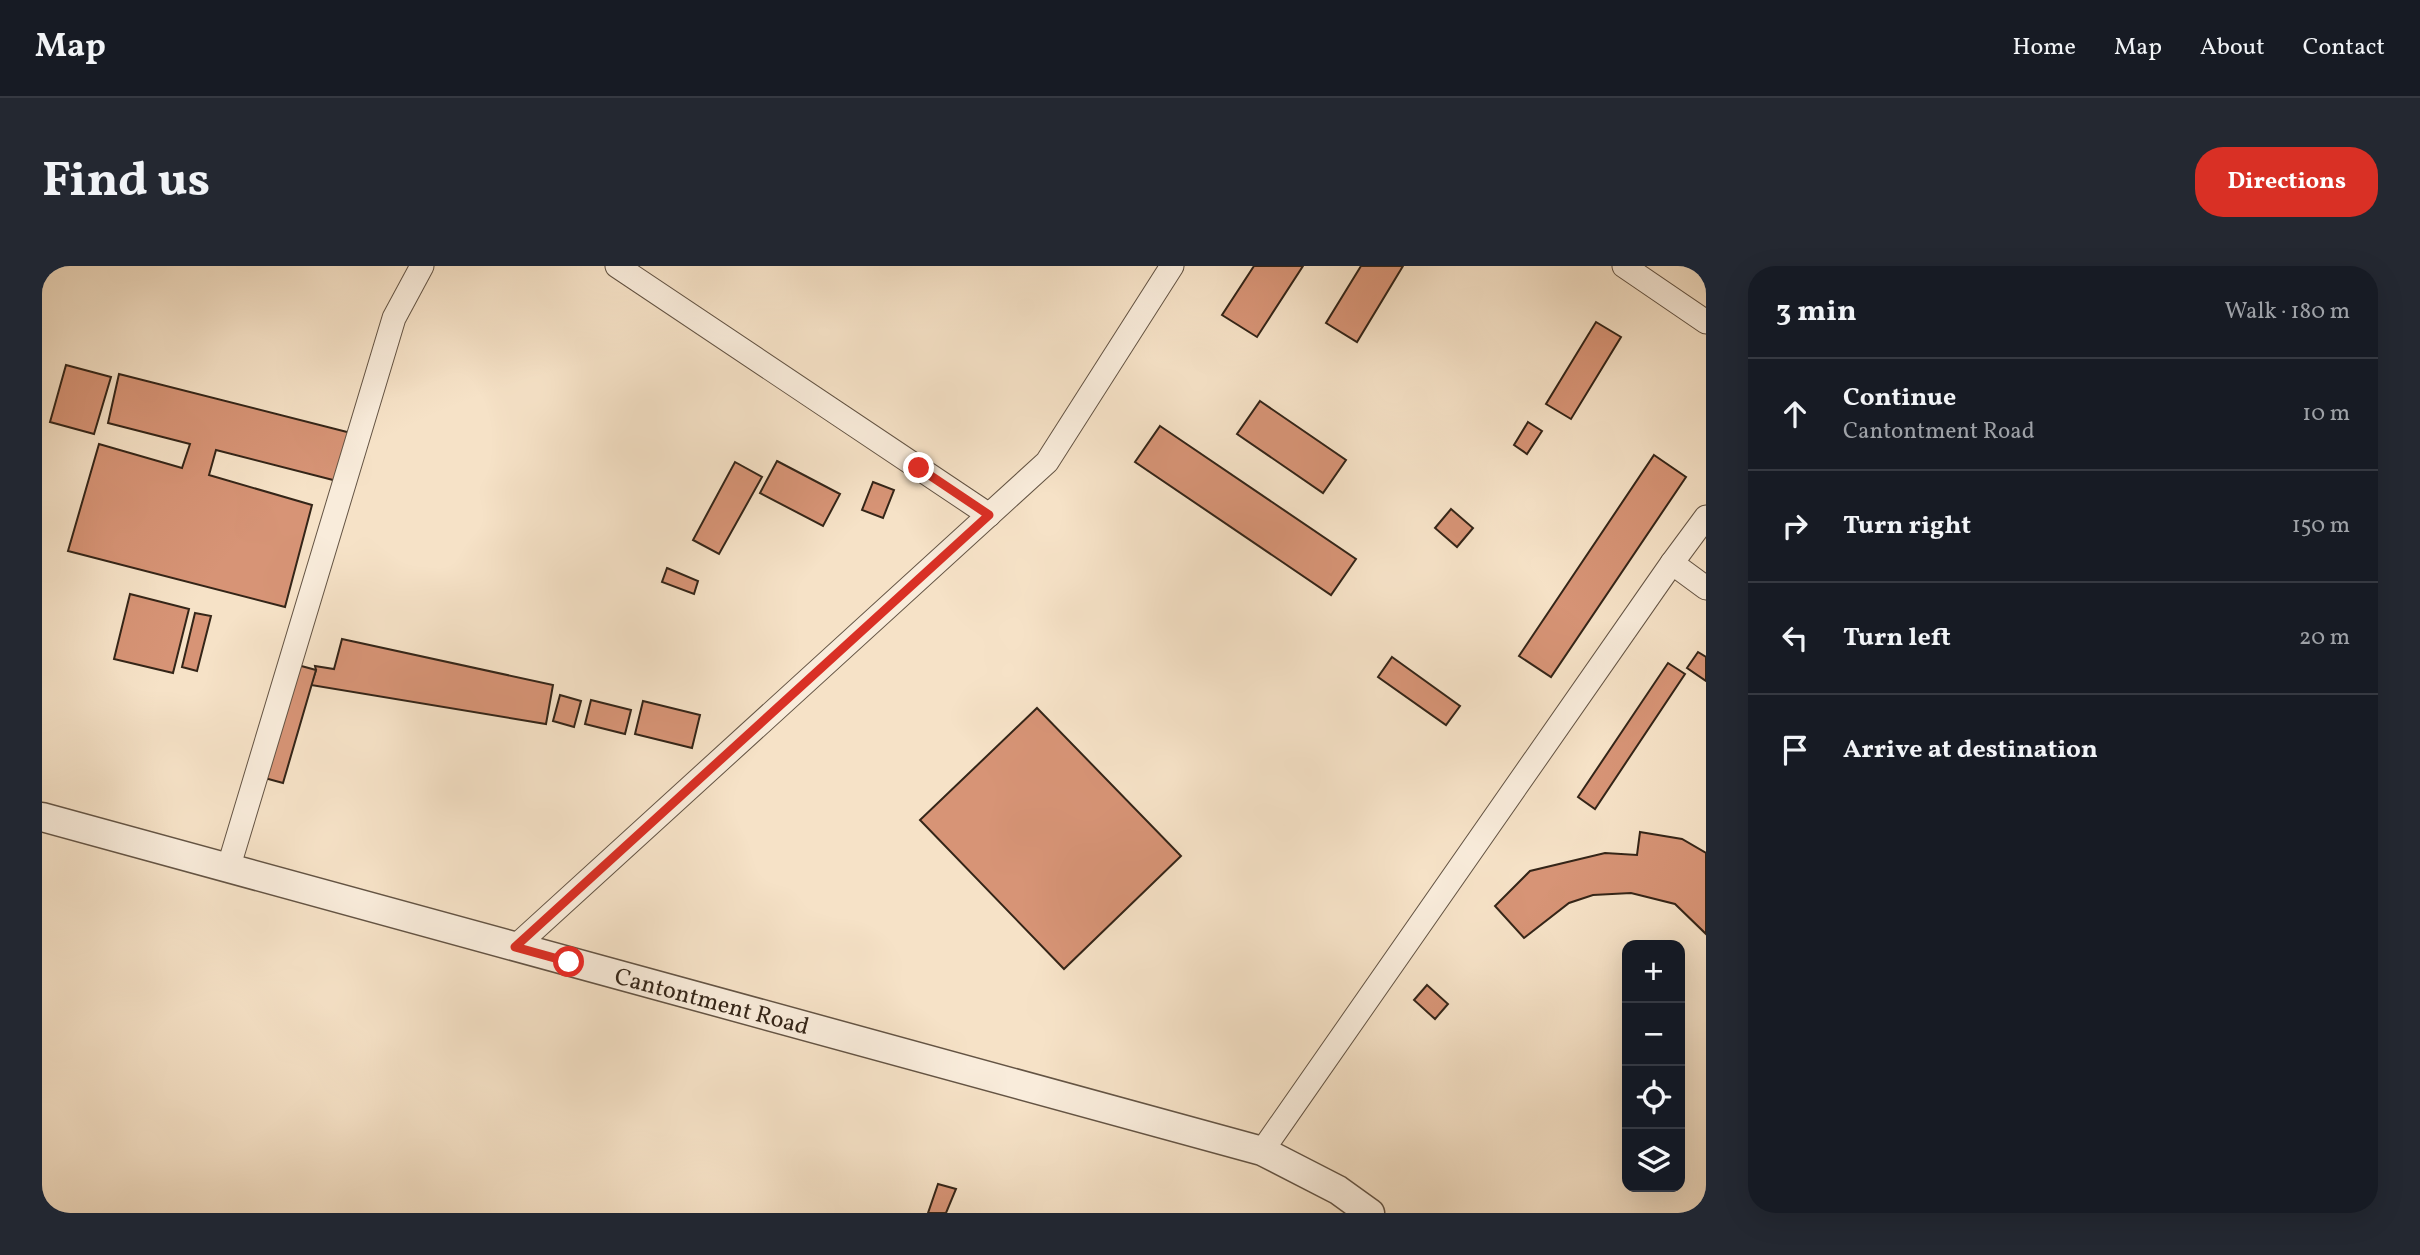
<!DOCTYPE html>
<meta charset="utf-8">
<style>
body{margin:0;font-family:Vollkorn,serif;background:#242831;color:#f1f3f6}
.controls{position:absolute;right:21px;bottom:21px;display:grid;overflow:hidden;border-radius:14px;box-shadow:0 7px 28px #0002}
.controls button{width:63px;height:63px;display:grid;place-items:center;padding:0;border:0;border-bottom:2px solid #363941;background:#171b24;color:#f1f3f6;font:35px sans-serif}
.stop{position:absolute;width:21px;height:21px;margin:-16px;border:5px solid #d93025;border-radius:50%;background:#fff}
.stop.end{background:#d93025;border-color:#fff;box-shadow:0 2px 7px #0008}
.list{margin:0;padding:0;list-style:none}
h2{display:flex;justify-content:space-between;align-items:center;height:91px;margin:0;padding:0 28px;font-size:30px}
h2 small{font-size:23px;font-weight:400;color:#9ea1a6}
.list li{display:grid;grid-template-columns:46px 1fr auto;gap:21px;align-items:center;box-sizing:border-box;height:112px;padding:0 28px;border-top:2px solid #363941}
.list b{display:block;font-size:26px;white-space:nowrap}
.list p{margin:0;font-size:23px;white-space:nowrap;color:#9ea1a6}
.list em{font-size:23px;font-style:normal;color:#9ea1a6}
.icon{flex:none;width:38px;height:38px;fill:none;stroke:currentColor;stroke-width:2;stroke-linecap:round;stroke-linejoin:round}
.map{position:relative;flex:none;width:1664px;height:947px;overflow:hidden;border-radius:28px}
header{display:flex;align-items:center;gap:42px;box-sizing:border-box;height:98px;padding:0 35px;background:#171b24;border-bottom:2px solid #363941}
header strong{font-size:33px}
nav{display:flex;gap:38px;margin-inline-start:auto;font-size:24px}
.intro{display:flex;align-items:center;justify-content:space-between;box-sizing:border-box;height:168px;padding:0 42px}
h1{margin:0;font-size:49px}
.button{padding:18px 32px;border-radius:28px;background:#d93025;color:#fff;font-size:24px;font-weight:700}
main{display:flex;gap:42px;padding:0 42px}
aside{flex:1;background:#171b24;border-radius:28px;box-shadow:0 7px 28px #0002}
.map>svg:first-child{display:block}
.building{fill:#d79476;stroke:#342518;stroke-width:2}
.lines{fill:none;stroke-linecap:round;stroke-linejoin:round}
.minor-casing{stroke:#645444;stroke-width:25}
.tertiary-casing{stroke:#645444;stroke-width:31}
.minor{stroke:#f9ecdb;stroke-width:23}
.tertiary{stroke:#f9ecdb;stroke-width:28}
.route{stroke:#d93025;stroke-width:9}
.labels{text-anchor:middle;stroke-width:7;stroke-linejoin:round;paint-order:stroke}
.street-label{font-size:24px;fill:#342518;stroke:#f9ecdb}
</style>
<header>
<strong>Map</strong>
<nav><a>Home</a><a>Map</a><a>About</a><a>Contact</a></nav>
</header>
<div class="intro"><h1>Find us</h1><a class="button">Directions</a></div>
<main>
<div class="map">
<svg width="1664" height="947" viewBox="0 0 1664 947">
<rect width="100%" height="100%" fill="#f6e2c7"/>
<filter id="stains"><feTurbulence type="fractalNoise" baseFrequency=".00286" numOctaves="4"/><feColorMatrix values="0 0 0 0 .2 0 0 0 0 .09 0 0 0 0 .02 0 0 0 .5 -.17"/></filter>
<radialGradient id="worn" r=".72"><stop offset=".6" stop-color="#630" stop-opacity="0"/><stop offset="1" stop-color="#630" stop-opacity=".3"/></radialGradient>
<g class="building">
<path d="M1212 0H1261L1215 71 1180 49Z"/>
<path d="M1319 0H1361L1315 76 1284 57Z"/>
<path d="M1554 56 1579 71 1529 153 1504 138Z"/>
<path d="M24 99 69 111 52 168 8 156Z"/>
<path d="M77 108 309 167 295 215 174 184 167 209 270 239 243 341 26 285 57 178 140 202 148 178 66 157Z"/>
<path d="M1218 135 1304 194 1281 227 1195 168Z"/>
<path d="M1486 156 1500 165 1485 188 1472 179Z"/>
<path d="M1118 160 1314 293 1289 329 1093 196Z"/>
<path d="M1612 189 1644 211 1509 411 1477 390Z"/>
<path d="M735 195 798 228 781 260 718 227Z"/>
<path d="M693 196 720 211 677 288 651 274Z"/>
<path d="M831 216 852 224 841 252 820 244Z"/>
<path d="M1409 243 1431 262 1415 281 1393 262Z"/>
<path d="M625 302 656 315 652 328 620 316Z"/>
<path d="M88 328 147 343 131 407 72 393Z"/>
<path d="M153 347 169 350 155 405 140 401Z"/>
<path d="M300 373 511 419 504 458 269 419 274 404 273 400 292 403Z"/>
<path d="M1656 386 1664 391V415L1645 402Z"/>
<path d="M1350 391 1418 440 1404 459 1336 411Z"/>
<path d="M1626 397 1643 408 1553 543 1536 531Z"/>
<path d="M252 398 274 404 241 517 219 511Z"/>
<path d="M518 429 539 435 532 461 511 455Z"/>
<path d="M549 434 589 444 583 468 543 458Z"/>
<path d="M601 435 658 449 650 482 593 468Z"/>
<path d="M995 442 1139 590 1022 703 878 554Z"/>
<path d="M1598 566 1640 573 1664 587V668L1633 638 1589 627 1551 629 1527 637 1482 672 1453 640 1488 605 1563 587 1595 589Z"/>
<path d="M1385 719 1406 738 1393 753 1372 734Z"/>
<path d="M896 918 914 923 904 947H886Z"/>
</g>
<g class="lines">
<g class="minor-casing">
<g id="minor">
<path d="M575 0 947 249"/>
<path d="M1582 0 1664 56"/>
<path d="M1630 297 1664 322"/>
<path d="M186 603 352 52 380 0"/>
<path d="M473 681 1005 196 1130 0"/>
<path d="M1220 885 1630 297 1664 251"/>
</g>
</g>
<g class="tertiary-casing">
<path id="tertiary" d="M0 551 1220 885 1296 924 1328 947"/>
</g>
<use href="#minor" class="minor"/>
<use href="#tertiary" class="tertiary"/>
</g>
<g class="lines">
<path class="route" d="M527 696 473 681 947 249 877 202"/>
</g>
<g class="labels">
<g class="street-label">
<text transform="translate(670 735) rotate(15)" y="8">Cantontment Road</text>
</g>
</g>
<rect width="100%" height="100%" filter="url(#stains)"/>
<rect width="100%" height="100%" fill="url(#worn)"/>
</svg>
<div class="controls">
<button>+</button>
<button>−</button>
<button><svg class="icon" aria-label="locate" viewBox="0 0 24 24"><circle cx="12" cy="12" r="6"/><path d="M12 2v4M12 18v4M2 12h4M18 12h4"/></svg></button>
<button><svg class="icon" aria-label="layers" viewBox="0 0 24 24"><path d="M12 4l9 5-9 5-9-5zM3 14l9 5 9-5"/></svg></button>
</div>
<div class="stop" style="left:527px;top:696px"></div>
<div class="stop end" style="left:877px;top:202px"></div>
</div>
<aside>
<h2>3 min<small>Walk · 180 m</small></h2>
<ul class="list">
<li><svg class="icon" aria-label="ahead" viewBox="0 0 24 24"><path d="M12 20V5M6 11l6-6 6 6"/></svg><div><b>Continue</b><p>Cantontment Road</p></div><em>10 m</em></li>
<li><svg class="icon" aria-label="right" viewBox="0 0 24 24"><path d="M7 20v-9h11M14 6l5 5-5 5"/></svg><div><b>Turn right</b></div><em>150 m</em></li>
<li><svg class="icon" aria-label="left" viewBox="0 0 24 24"><path d="M17 20v-9H6M10 6l-5 5 5 5"/></svg><div><b>Turn left</b></div><em>20 m</em></li>
<li><svg class="icon" aria-label="arrive" viewBox="0 0 24 24"><path d="M6 21V4h12l-3 4 3 4H6"/></svg><div><b>Arrive at destination</b></div></li>
</ul>
</aside>
</main>
